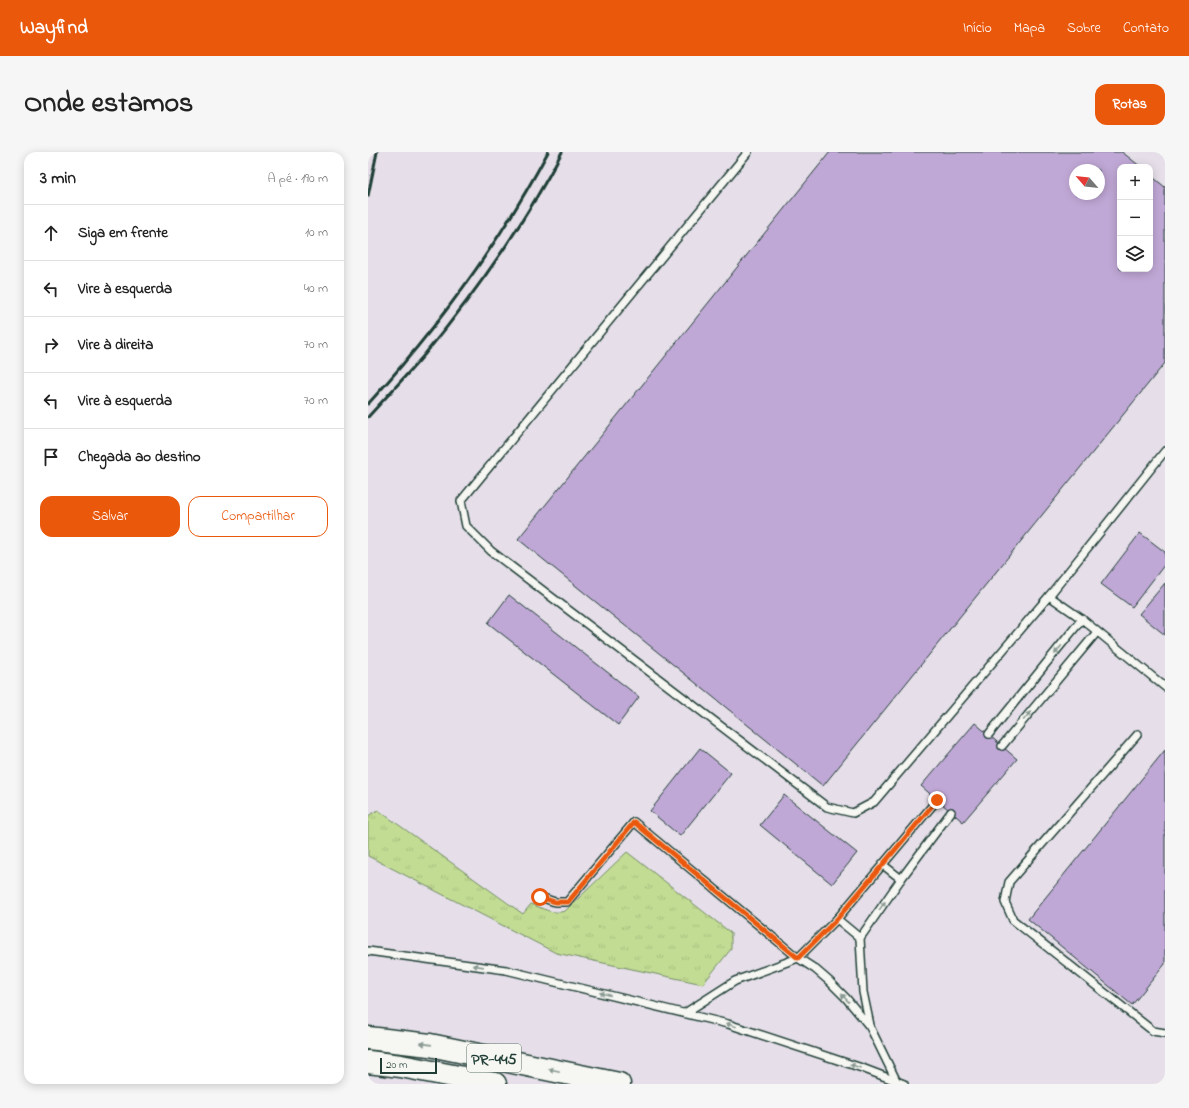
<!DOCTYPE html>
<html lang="pt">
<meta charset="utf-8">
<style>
body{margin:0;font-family:"Indie Flower",sans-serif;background:#f6f6f6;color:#222}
.controls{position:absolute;right:12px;top:12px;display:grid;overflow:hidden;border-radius:8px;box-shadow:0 2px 10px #0003}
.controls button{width:36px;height:36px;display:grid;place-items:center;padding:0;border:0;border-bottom:1px solid #e0e0e0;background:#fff;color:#222;font:20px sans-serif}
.compass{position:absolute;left:701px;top:12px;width:36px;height:36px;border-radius:50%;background:#fff;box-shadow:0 2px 10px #0003;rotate:298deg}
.scale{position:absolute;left:12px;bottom:10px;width:57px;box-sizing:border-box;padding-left:4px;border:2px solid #1f3d34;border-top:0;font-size:11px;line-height:14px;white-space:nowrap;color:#1f3d34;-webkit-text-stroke:3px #f6f6f2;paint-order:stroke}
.stop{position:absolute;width:12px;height:12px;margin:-9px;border:3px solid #ea580c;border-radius:50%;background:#fff}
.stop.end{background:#ea580c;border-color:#fff;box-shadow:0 1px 4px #0008}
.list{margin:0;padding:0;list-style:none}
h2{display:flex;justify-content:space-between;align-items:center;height:52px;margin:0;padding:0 16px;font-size:17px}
h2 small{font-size:13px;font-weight:400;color:#767676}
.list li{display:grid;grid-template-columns:26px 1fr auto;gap:12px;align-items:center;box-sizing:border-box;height:56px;padding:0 16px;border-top:1px solid #e0e0e0}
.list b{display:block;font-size:15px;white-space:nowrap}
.list em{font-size:13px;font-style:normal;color:#767676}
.actions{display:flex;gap:8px;padding:12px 16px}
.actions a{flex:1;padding:9px 0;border:1px solid #ea580c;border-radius:12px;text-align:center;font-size:14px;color:#ea580c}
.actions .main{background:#ea580c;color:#fff}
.icon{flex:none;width:22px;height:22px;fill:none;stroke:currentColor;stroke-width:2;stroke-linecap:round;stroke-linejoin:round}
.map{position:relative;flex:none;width:797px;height:932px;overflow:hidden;border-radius:12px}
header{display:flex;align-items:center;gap:24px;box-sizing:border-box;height:56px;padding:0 20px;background:#ea580c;color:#fff}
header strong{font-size:19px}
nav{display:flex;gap:22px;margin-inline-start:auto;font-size:14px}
.intro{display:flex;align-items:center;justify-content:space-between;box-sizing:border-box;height:96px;padding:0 24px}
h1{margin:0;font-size:28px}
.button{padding:10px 18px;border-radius:12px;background:#ea580c;color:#fff;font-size:14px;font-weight:700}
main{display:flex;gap:24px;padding:0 24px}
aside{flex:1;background:#fff;border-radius:12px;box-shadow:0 2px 10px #0003}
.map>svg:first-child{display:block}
.grass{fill:url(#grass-tufts);stroke:#718c64}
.building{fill:#c0a8d6;stroke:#1f3d34;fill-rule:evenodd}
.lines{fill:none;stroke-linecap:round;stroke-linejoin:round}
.lane-casing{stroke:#1f3d34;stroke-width:10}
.highway-casing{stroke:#1f3d34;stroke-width:25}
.lane{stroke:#f6f6f2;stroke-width:7}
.highway{stroke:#f6f6f2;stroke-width:22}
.rail{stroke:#1f3d34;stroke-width:3}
.oneway{fill:#8a9a93}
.route{stroke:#ea580c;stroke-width:5}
.labels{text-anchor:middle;stroke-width:3.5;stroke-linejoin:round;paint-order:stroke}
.shield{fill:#f6f6f2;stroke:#60746d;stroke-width:1}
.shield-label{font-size:16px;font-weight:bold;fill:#1f3d34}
</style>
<header>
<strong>Wayfind</strong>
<nav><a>Início</a><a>Mapa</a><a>Sobre</a><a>Contato</a></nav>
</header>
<div class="intro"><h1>Onde estamos</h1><a class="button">Rotas</a></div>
<main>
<aside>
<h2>3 min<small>A pé · 190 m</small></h2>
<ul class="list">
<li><svg class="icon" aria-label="ahead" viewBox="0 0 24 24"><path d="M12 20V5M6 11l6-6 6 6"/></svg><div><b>Siga em frente</b></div><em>10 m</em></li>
<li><svg class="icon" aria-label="left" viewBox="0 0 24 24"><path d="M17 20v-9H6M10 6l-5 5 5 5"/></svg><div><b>Vire à esquerda</b></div><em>40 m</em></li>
<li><svg class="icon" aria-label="right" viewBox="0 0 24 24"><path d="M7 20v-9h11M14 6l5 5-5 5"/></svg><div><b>Vire à direita</b></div><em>70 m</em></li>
<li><svg class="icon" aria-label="left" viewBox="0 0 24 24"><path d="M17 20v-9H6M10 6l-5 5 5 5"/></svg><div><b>Vire à esquerda</b></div><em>70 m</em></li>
<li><svg class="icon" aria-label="arrive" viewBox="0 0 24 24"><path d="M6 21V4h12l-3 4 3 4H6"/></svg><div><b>Chegada ao destino</b></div></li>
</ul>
<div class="actions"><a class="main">Salvar</a><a>Compartilhar</a></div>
</aside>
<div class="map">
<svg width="797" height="932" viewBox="0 0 797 932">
<defs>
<pattern id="grass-tufts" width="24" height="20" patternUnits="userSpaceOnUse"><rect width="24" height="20" fill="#c3dc93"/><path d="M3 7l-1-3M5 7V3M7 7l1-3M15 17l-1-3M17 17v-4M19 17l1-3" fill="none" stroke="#a7be7f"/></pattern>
</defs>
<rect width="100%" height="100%" fill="#e6dfea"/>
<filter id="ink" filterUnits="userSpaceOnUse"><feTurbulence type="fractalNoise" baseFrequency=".025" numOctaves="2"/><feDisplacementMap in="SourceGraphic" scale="8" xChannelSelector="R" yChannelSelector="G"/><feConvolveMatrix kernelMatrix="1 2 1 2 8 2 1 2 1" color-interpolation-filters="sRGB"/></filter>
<g filter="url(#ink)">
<path class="grass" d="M10 658 155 762 163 752C174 756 185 763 197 759L259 700 363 781V797L335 832 188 801 0 704V664Z"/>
<g class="building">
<path d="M462 0H754L773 15H752V117H782V23L797 35V211L455 634 150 387ZM707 18H731V42H707Z"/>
<path d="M772 381 797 400V412L764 455 733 432Z"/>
<path d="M797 431V483L771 462Z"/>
<path d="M141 443 271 545 250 573 120 471Z"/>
<path d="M607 571 649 607 595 670 553 634Z"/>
<path d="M332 596 363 621 312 684 282 659Z"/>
<path d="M797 598V812L764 853 660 767Z"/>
<path d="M416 643 489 701 464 732 392 673Z"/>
</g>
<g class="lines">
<g class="lane-casing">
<g id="lane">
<path d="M380 0 93 349 98 374 123 399 459 655 485 661 506 650 681 444 714 467 797 535"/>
<path d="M681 444 797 299"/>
<path d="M621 582 714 467"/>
<path d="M770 582 641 730 637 750 645 768 785 879 797 881"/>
<path d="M634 594 729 480"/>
<path d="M514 712 533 727"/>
<path d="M172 745 187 750H199L266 670 430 806 469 767 569 648"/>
<path d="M469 767 492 786"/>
<path d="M0 799 138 818 360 872 494 916 536 932"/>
<path d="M317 861 367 829 430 806 447 817 461 829 478 846 502 875 528 928"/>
<path d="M502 873 495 840 492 786 533 727 583 660"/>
</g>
</g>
<g class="highway-casing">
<g id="highway">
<path d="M0 886 62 893 251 932"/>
<path d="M0 910 33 914 127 932"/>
</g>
</g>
<use href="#lane" class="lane"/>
<use href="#highway" class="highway"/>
<g class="rail">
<path d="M0 44 9 0"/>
<path d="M0 252C70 175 131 92 180 0"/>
<path d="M0 265C19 244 39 223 57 202 109 139 156 72 194 0"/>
</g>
</g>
<defs><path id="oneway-solid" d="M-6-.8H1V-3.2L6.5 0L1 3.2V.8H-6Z"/></defs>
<g class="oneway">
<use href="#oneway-solid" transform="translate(690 498) rotate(129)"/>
<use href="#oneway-solid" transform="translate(659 564) rotate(-50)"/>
<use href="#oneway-solid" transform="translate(514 754) rotate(-55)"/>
<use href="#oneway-solid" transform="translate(110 814) rotate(-172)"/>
<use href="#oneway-solid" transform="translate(237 842) rotate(-167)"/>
<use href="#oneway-solid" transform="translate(477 846) rotate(-133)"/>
<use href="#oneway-solid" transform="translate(363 873) rotate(-163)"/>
<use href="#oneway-solid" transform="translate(58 892) rotate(-172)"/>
<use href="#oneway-solid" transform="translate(487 914) rotate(-161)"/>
<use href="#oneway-solid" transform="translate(186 918) rotate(-168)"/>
</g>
</g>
<g class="lines" filter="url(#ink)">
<path class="route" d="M172 745 187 750H200L266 670 430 806 469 767 569 648"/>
</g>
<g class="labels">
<rect class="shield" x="99" y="892" width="54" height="28" rx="3"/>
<g class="shield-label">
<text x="126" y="912">PR-445</text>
</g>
</g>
</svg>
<div class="controls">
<button>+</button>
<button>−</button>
<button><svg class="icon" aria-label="layers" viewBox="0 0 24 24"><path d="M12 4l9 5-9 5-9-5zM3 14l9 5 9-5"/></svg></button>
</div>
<svg class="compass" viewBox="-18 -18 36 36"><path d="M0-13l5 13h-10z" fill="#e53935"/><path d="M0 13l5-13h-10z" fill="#767676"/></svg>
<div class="scale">20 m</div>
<div class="stop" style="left:172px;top:745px"></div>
<div class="stop end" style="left:569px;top:648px"></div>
</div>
</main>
